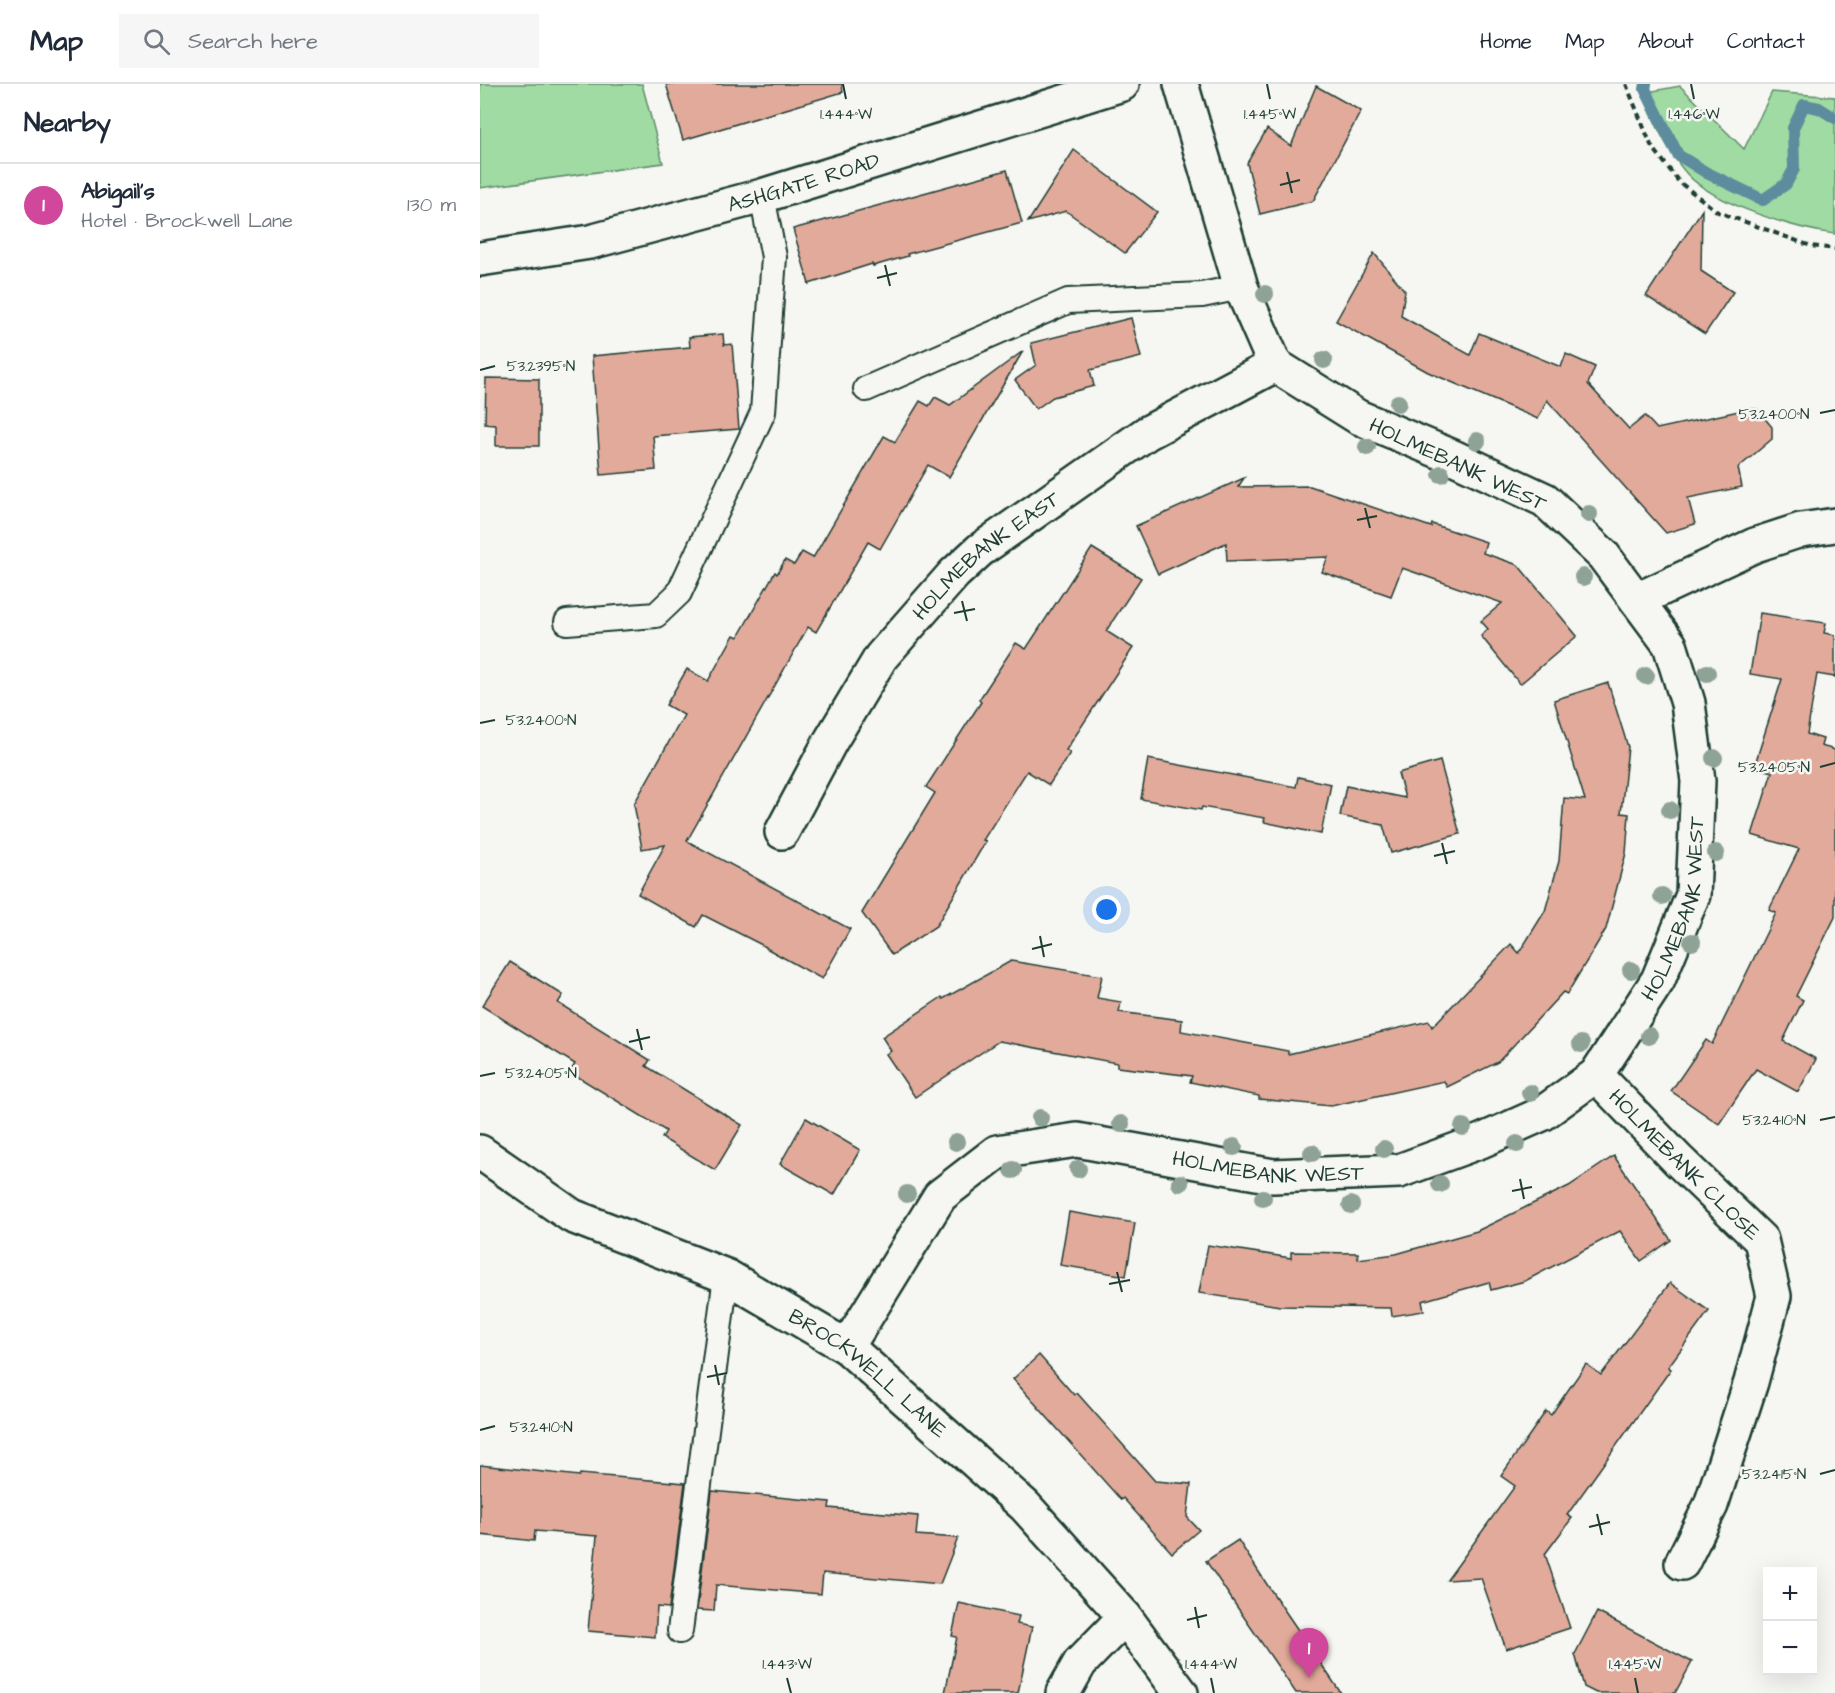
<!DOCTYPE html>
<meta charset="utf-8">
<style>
body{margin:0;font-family:"Architects Daughter",sans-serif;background:#f6f6f7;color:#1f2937}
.controls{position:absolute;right:18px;bottom:18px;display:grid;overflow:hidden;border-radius:0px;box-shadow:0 6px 24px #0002}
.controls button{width:54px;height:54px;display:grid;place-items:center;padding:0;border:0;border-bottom:2px solid #e0e1e3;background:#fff;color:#1f2937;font:30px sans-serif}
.you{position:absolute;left:627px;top:826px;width:21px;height:21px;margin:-15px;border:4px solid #fff;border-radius:50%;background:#1a73e8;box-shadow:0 0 0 9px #1a73e833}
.badge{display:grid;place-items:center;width:39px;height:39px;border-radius:50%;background:#db2777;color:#fff;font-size:20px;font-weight:700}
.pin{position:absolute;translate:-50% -50px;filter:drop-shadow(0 2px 3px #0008)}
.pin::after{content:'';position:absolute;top:32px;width:21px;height:18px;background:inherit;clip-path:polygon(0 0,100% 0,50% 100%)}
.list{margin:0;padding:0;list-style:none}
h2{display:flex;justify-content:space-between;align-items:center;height:78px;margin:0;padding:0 24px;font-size:26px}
h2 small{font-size:20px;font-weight:400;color:#747a83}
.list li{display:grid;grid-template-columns:39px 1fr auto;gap:18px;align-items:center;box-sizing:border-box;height:84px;padding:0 24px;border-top:2px solid #e0e1e3}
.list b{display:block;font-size:22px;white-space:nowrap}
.list p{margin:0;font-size:20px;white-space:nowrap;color:#747a83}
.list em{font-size:20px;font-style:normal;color:#747a83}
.icon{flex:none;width:33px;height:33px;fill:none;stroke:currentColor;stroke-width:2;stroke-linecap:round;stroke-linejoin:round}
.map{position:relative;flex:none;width:1355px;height:1609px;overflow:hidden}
header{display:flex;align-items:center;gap:36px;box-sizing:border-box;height:84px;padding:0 30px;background:#fff;border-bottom:2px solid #e0e1e3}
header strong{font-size:28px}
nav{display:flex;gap:33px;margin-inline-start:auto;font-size:21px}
.search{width:420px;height:54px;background:#f6f6f7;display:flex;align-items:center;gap:15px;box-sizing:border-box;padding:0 21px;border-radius:0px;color:#747a83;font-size:22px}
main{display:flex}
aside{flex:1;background:#fff}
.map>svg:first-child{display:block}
.green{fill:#9fdba2;stroke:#5f8c6b;stroke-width:1.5}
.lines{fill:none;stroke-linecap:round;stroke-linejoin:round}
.stream{stroke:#5d8c9e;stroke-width:12}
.building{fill:#e2aa9a;stroke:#1f3d34;stroke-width:1.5}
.lane-casing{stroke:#1f3d34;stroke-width:28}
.street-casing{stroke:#1f3d34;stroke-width:38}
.secondary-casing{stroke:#1f3d34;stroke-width:38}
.path{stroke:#1f3d34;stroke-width:4;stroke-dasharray:6 4.5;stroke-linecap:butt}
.lane{stroke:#f6f6f2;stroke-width:24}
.street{stroke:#f6f6f2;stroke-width:33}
.secondary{stroke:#f6f6f2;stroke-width:33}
.tree{fill:#8ea296}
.ticks{fill:none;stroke:#1f3d34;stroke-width:2}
.labels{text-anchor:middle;stroke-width:5;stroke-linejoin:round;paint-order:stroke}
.street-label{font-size:21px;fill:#1f3d34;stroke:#f6f6f2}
.ticks-label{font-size:15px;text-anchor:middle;fill:#1f3d34;stroke:#f6f6f2;stroke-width:5;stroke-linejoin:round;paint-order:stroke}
</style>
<header>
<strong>Map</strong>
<div class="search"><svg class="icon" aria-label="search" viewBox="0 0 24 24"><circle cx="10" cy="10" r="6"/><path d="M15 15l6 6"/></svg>Search here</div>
<nav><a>Home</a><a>Map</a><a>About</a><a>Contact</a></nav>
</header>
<main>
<aside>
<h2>Nearby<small></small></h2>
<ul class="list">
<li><span class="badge" style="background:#d1479c">1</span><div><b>Abigail's</b><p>Hotel · Brockwell Lane</p></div><em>130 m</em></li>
</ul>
</aside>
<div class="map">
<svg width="1355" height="1609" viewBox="0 0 1355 1609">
<rect width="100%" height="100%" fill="#f6f6f2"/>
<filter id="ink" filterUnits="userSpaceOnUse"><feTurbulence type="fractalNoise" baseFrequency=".0167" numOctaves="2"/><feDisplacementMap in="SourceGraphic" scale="12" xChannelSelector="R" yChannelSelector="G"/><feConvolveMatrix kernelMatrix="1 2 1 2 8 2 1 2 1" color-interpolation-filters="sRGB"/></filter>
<g filter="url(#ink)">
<g class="green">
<path d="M0 0H162L183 79 0 104Z"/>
<path d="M1200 2 1264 65 1292 8 1355 13V150C1315 145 1234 120 1207 90 1186 66 1175 38 1162 9Z"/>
</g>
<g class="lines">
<path class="stream" d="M1166 0 1165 5 1198 71 1227 89 1283 116 1306 100 1314 85 1313 44 1324 21 1339 24 1355 34"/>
</g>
<g class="building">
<path d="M186 0H362L363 8 203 56Z"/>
<path d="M836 2 881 27 833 117 780 130 767 79 787 45 811 62Z"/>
<path d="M594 66 677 128 645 169 586 127 548 138Z"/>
<path d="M527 86 542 139 427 170 428 172 393 182 392 180 329 200 313 145Z"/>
<path d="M1222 126 1221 187 1253 208 1225 250 1166 212Z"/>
<path d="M894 169 925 207 921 232 990 271 999 249 1081 283 1086 270 1115 283 1108 300 1149 345 1165 332 1177 345 1268 325H1277L1292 343V355L1258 384 1262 403 1208 414 1215 440 1186 449 1067 316 1058 335 948 288 856 237Z"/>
<path d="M651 234 661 273 610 286 614 302 573 313 556 325 535 296 556 281 551 259Z"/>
<path d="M243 250 244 261 252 260 259 345 173 352 176 386 121 391 112 272 210 263 209 253Z"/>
<path d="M543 267 469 393 448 381 400 465 388 458 336 548 328 543 207 757 370 845 342 895 286 864V863L223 831 216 843 158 810 185 761 162 765 154 720 204 631 186 621 207 585 228 597 254 551 258 553 295 488 297 490 305 476 314 481 322 468 333 474 404 352 415 358 440 317 449 322 455 313 470 321Z"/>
<path d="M6 294 59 295V362H16V341L5 340Z"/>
<path d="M764 394 758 403 830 402 951 443 952 440 1006 458 1003 469 1038 481 1097 552 1040 600 1001 552 1008 545 1001 537 1022 519 922 484 911 512 842 488 848 473 747 477 746 459 678 490 656 442Z"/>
<path d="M612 464 661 494 626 547 653 564 586 666 590 669 569 701 547 687 503 756 506 757 456 842 412 871 382 829 455 709 446 703 501 618 499 616 536 559 546 565Z"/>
<path d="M1280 529 1346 539 1344 549 1355 551V593L1337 590 1327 650 1343 655 1341 662 1355 666V833L1316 912 1323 916 1303 957 1336 975 1318 1008 1276 985 1239 1040 1191 1007 1226 956 1232 960 1296 829 1289 826 1319 765 1272 751 1292 688 1274 683 1302 595 1270 590Z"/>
<path d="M1128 599 1148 663 1141 729 1149 730 1146 769 1126 845 1087 910 1083 908 1018 978 967 1003 964 997 851 1022 779 1015V1012L710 998 712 992 637 983V979L519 957 435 1013 406 970 411 967 402 953 462 913 463 915 531 877 622 892 617 914 641 918 639 928 702 936 701 947 808 967V970L949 937 952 943 1031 860 1039 869 1065 827 1079 777 1084 714 1105 716 1074 616Z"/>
<path d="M668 675 816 703 818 693 851 700 841 750 784 738 785 734 722 723 721 726 661 715Z"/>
<path d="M960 677 980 750 911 769 903 741 860 732 866 702 925 714 918 689Z"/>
<path d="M30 878 83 911 78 919 170 976 166 982 262 1041 235 1086 182 1054 186 1047 90 988 95 980 2 922Z"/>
<path d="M326 1034 380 1066 354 1111 300 1080Z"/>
<path d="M1134 1072 1191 1156 1161 1177 1140 1147 1045 1197 1011 1206 1009 1198 942 1217 944 1227 912 1232 911 1224 800 1222 719 1209 728 1161 811 1174V1168L878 1169V1175L916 1170 997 1147 1089 1102Z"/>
<path d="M589 1128 655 1139 646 1192 580 1181Z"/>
<path d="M1190 1199 1229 1227 1188 1283 1191 1285 1087 1431 1092 1434 1065 1470 1090 1544 1026 1565 1001 1494 967 1496 1035 1402 1021 1392 1066 1327 1071 1331 1106 1280 1121 1291Z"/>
<path d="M559 1271 594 1311 597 1309 675 1397 711 1400 707 1433 719 1446 692 1469 643 1414 641 1416 533 1295Z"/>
<path d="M0 1381 99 1392 100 1390 205 1399 189 1524 177 1523 175 1553 108 1547 117 1452 55 1447 54 1457 0 1451Z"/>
<path d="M232 1407 350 1418 349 1424 438 1432 436 1451 478 1454 460 1500 343 1489 341 1510 236 1501 234 1527 217 1526Z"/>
<path d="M758 1456 788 1502 861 1609H816L757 1523 726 1477Z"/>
<path d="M479 1519 539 1532 537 1540 552 1543 538 1609H465L477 1553 472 1552Z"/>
<path d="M1117 1528 1212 1578 1195 1609H1116L1104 1603 1095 1570Z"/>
</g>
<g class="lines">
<g class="lane-casing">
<g id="lane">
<path d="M386 305 588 217 722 211 761 203"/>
<path d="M87 538 176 531 199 509 283 328 294 173 282 112"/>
<path d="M200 1547 246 1192"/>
</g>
</g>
<g class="street-casing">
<g id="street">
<path d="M1157 516 1275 461 1321 446 1355 441"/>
<path id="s1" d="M302 748 350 658 401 573 474 490 500 466 667 349 795 281"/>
<path id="s2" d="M1116 991 1198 1076 1281 1156 1294 1212 1271 1298 1231 1421 1202 1479"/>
<path id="s3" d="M367 1263 460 1112 517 1068 597 1056 793 1092 919 1087 1001 1057 1062 1030 1116 991 1178 896 1213 811 1218 697 1208 619 1190 561 1123 471 1065 416 973 373 878 333 795 281 761 203 701 0"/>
<path d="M583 1609 600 1579 645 1533"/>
</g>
</g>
<g class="secondary-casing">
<g id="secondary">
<path id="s4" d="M0 175 110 158 282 112 642 0"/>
<path id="s5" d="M0 1068 92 1132 246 1192 367 1263 545 1422 645 1533 701 1609"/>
</g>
</g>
<path class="path" d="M1146 0 1171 61 1199 98 1238 128 1331 162 1355 165"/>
<use href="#lane" class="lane"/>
<use href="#street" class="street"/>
<use href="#secondary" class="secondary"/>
</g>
<g class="tree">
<circle cx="785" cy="210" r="9"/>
<circle cx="844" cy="276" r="9"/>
<circle cx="918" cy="319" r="9"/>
<circle cx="997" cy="357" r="9"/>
<circle cx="887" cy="363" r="9"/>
<circle cx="961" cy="390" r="9"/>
<circle cx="1109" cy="430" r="9"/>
<circle cx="1103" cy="493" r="9"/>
<circle cx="1227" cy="589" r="9"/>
<circle cx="1166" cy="592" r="9"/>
<circle cx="1234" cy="674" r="9"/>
<circle cx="1190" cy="726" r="9"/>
<circle cx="1236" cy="769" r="9"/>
<circle cx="1182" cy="812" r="9"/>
<circle cx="1212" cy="858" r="9"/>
<circle cx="1151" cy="886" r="9"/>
<circle cx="1169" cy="952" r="9"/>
<circle cx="1101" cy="960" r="9"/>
<circle cx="1050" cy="1009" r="9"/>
<circle cx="560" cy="1034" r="9"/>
<circle cx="641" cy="1040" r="9"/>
<circle cx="983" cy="1043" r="9"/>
<circle cx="476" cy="1058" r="9"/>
<circle cx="1037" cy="1060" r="9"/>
<circle cx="754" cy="1063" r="9"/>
<circle cx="904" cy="1065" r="9"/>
<circle cx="832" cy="1069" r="9"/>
<circle cx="598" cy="1085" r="9"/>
<circle cx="533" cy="1086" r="9"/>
<circle cx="700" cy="1099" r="9"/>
<circle cx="960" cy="1100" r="9"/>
<circle cx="427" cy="1110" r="9"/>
<circle cx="783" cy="1114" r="9"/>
<circle cx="871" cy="1121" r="9"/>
</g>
</g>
<path class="ticks" d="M363 0 366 15M787 0 790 15M1211 0 1214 15M807 88 812 109M800 101 820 96M405 181 410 202M397 194 417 189M0 286 15 282M1340 329 1355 326M885 424 890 444M877 436 897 432M482 517 487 537M474 529 495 525M0 639 15 636M1340 683 1355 679M962 759 967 780M954 772 975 767M560 852 564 873M552 865 572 860M157 945 162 966M149 958 170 953M0 992 15 989M1340 1036 1355 1033M1040 1095 1044 1115M1032 1107 1052 1103M637 1188 642 1208M629 1200 650 1196M235 1281 239 1301M227 1293 247 1289M0 1346 15 1342M1340 1390 1355 1386M1117 1430 1122 1451M1109 1443 1130 1438M715 1523 719 1544M707 1536 727 1531M307 1594 311 1609M731 1594 734 1609M1155 1594 1158 1609"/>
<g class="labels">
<g class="street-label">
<text dy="7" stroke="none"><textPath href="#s4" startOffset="333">ASHGATE ROAD</textPath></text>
<text transform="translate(978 380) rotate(25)" y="7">HOLMEBANK WEST</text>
<text dy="7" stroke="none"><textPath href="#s1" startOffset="348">HOLMEBANK EAST</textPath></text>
<text dy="7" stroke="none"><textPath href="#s3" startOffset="1064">HOLMEBANK WEST</textPath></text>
<text dy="7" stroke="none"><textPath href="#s3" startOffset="524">HOLMEBANK WEST</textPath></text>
<text dy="7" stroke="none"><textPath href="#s2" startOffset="126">HOLMEBANK CLOSE</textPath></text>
<text dy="7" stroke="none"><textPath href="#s5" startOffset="450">BROCKWELL LANE</textPath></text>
</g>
</g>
<g class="ticks-label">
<text x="366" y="35">1.444°W</text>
<text x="790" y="35">1.445°W</text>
<text x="1214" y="35">1.446°W</text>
<text x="61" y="287">53.2395°N</text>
<text x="1294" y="335">53.2400°N</text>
<text x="61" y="641">53.2400°N</text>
<text x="1294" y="688">53.2405°N</text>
<text x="61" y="994">53.2405°N</text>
<text x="1294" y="1041">53.2410°N</text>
<text x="61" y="1348">53.2410°N</text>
<text x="1294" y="1395">53.2415°N</text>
<text x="307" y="1585">1.443°W</text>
<text x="731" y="1585">1.444°W</text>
<text x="1155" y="1585">1.445°W</text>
</g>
</svg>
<div class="controls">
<button>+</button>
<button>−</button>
</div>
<div class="you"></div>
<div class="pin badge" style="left:829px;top:1594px;background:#d1479c">1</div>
</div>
</main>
